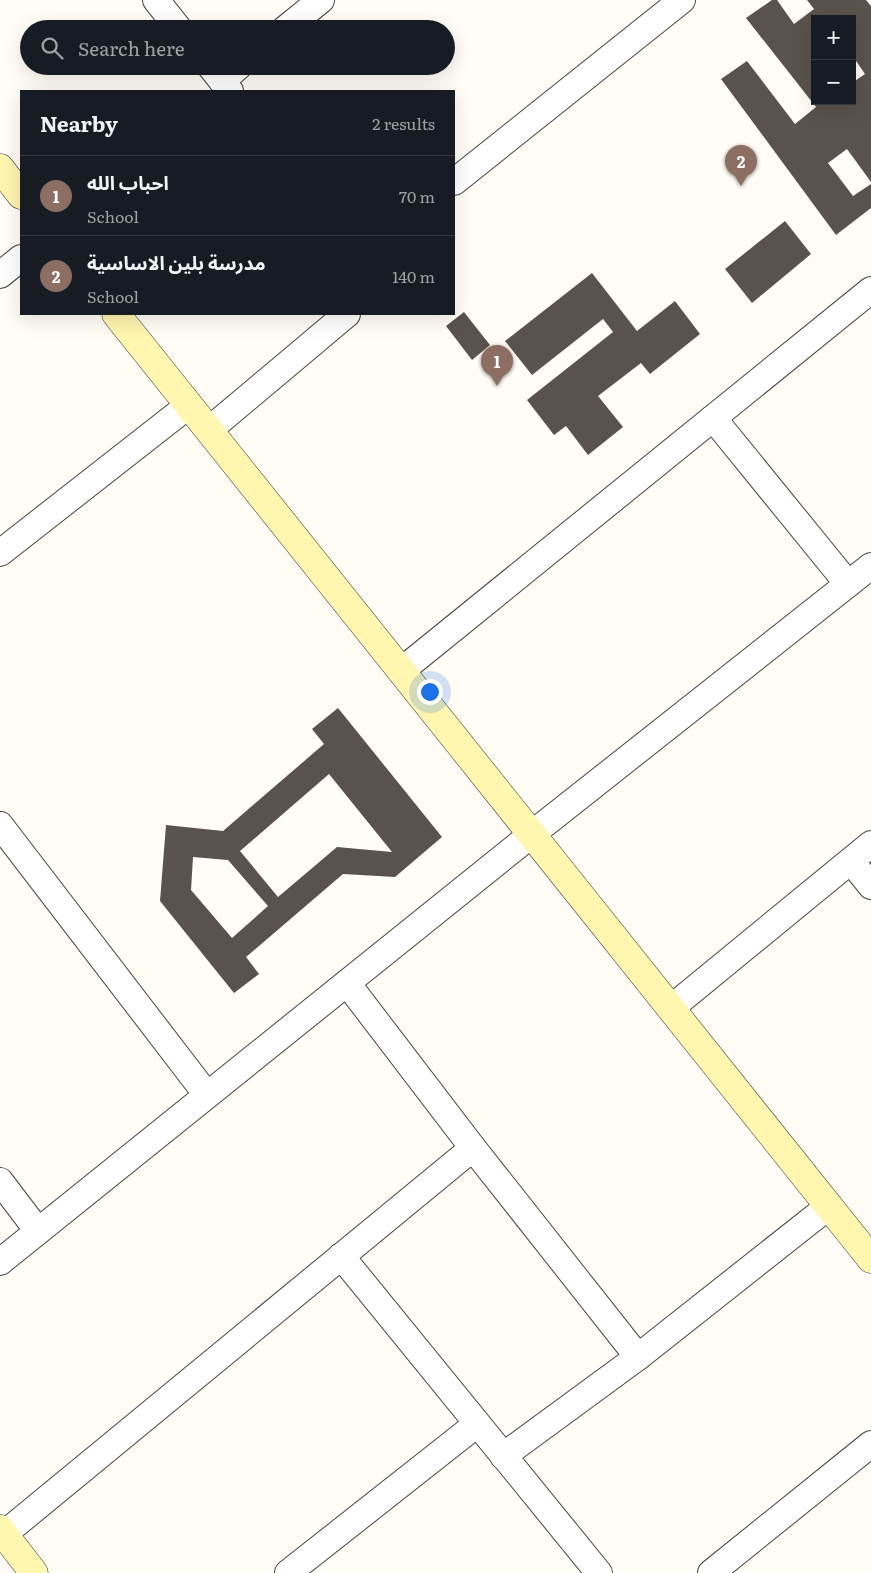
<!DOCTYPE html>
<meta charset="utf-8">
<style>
body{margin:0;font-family:Literata,"Noto Sans Arabic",serif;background:#242831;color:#f1f3f6}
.controls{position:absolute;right:15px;top:15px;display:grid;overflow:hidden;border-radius:0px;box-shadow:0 5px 20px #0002}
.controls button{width:45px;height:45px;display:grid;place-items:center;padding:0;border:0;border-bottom:1px solid #363941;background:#171b24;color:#f1f3f6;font:25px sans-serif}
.you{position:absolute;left:429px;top:691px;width:18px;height:18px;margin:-12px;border:4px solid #fff;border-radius:50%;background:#1a73e8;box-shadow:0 0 0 8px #1a73e833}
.badge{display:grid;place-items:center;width:32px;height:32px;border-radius:50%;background:#8c9099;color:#fff;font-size:16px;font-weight:700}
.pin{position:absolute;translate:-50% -41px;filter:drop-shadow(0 1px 2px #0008)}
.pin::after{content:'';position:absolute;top:26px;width:18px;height:15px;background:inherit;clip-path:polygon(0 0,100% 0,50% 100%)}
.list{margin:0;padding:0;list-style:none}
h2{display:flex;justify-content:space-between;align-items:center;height:65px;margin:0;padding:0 20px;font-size:21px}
h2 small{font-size:16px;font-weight:400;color:#9ea1a6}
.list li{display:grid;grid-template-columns:32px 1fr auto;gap:15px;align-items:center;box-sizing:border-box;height:80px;padding:0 20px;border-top:1px solid #363941}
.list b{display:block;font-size:19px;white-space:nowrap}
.list p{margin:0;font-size:16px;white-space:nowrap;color:#9ea1a6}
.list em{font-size:16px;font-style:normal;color:#9ea1a6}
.icon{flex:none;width:28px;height:28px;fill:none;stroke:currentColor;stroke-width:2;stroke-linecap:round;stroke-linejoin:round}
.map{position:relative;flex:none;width:871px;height:1573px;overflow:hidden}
.search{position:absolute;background:#171b24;box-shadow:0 5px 20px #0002;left:20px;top:20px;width:435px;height:55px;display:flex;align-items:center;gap:12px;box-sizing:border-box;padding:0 18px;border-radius:28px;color:#9ea1a6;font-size:19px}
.panel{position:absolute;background:#171b24;box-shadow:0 5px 20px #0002;left:20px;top:90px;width:435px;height:225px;border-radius:0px}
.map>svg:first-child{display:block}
.building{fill:#5a524d;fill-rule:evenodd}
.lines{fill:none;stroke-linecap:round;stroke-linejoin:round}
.street-casing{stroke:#444;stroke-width:28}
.secondary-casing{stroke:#333;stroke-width:29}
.street{stroke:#fff;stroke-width:26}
.secondary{stroke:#fff6b0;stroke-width:28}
</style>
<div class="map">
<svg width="871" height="1573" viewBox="0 0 871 1573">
<rect width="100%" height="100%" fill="#fffdf5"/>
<g class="building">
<path d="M772 0H777L794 24 814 9 807 0H866L871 6V182L847 149 828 163 853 196 871 184V208L836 235 721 79 747 61 795 124 816 107 746 18ZM815 19H852V55L865 74 852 83V101H815Z"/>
<path d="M785 221 811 254 752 303 725 269Z"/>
<path d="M592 273 637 331 675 301 700 334 650 374 641 363 598 396 623 427 588 455 566 426 554 435 527 400 613 332 603 319 532 375 505 341Z"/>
<path d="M464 312 490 345 472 360 446 326Z"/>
<path d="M338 708 442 837 395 877 343 874 246 957 259 974 234 993 160 901 166 825 223 831 324 744 312 729ZM329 774 392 852 337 847 278 897 240 851ZM193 857 228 860 268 906 232 938 191 890Z"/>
</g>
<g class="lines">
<g class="street-casing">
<g id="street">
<path d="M156 0 179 29"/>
<path d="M285 29 321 0"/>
<path d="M210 66 230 91"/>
<path d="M222 81 239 66"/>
<path d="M454 182 682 0"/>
<path d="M0 275 21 258"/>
<path d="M713 418 848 584"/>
<path d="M209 430 347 314"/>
<path d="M0 553 189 405"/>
<path d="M401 671 871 290"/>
<path d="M0 825 207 1095"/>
<path d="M851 861 871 886"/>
<path d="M347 983 473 1148 638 1357"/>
<path d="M671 1008 871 844"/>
<path d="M0 1181 38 1231"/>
<path d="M341 1256 599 1573"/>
<path d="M0 1262 532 834 871 566"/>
<path d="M503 1456 638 1357 829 1206"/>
<path d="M4 1534 473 1148"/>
<path d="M288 1573 477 1424"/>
<path d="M711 1573 871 1444"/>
</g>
</g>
<g class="secondary-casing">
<g id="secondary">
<path d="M0 168 21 195"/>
<path d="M116 314 871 1259"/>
<path d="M0 1529 34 1573"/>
</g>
</g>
<use href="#street" class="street"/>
<use href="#secondary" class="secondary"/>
</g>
</svg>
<div class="controls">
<button>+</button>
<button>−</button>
</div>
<div class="you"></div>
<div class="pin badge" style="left:497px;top:386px;background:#8d6e63">1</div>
<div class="pin badge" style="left:741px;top:186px;background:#8d6e63">2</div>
<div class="search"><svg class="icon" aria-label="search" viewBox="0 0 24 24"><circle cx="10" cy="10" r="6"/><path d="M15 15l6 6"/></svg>Search here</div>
<section class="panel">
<h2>Nearby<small>2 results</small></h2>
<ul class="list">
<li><span class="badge" style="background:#8d6e63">1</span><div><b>احباب الله</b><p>School</p></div><em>70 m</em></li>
<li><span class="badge" style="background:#8d6e63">2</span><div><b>مدرسة بلين الاساسية</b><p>School</p></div><em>140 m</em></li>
</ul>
</section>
</div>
